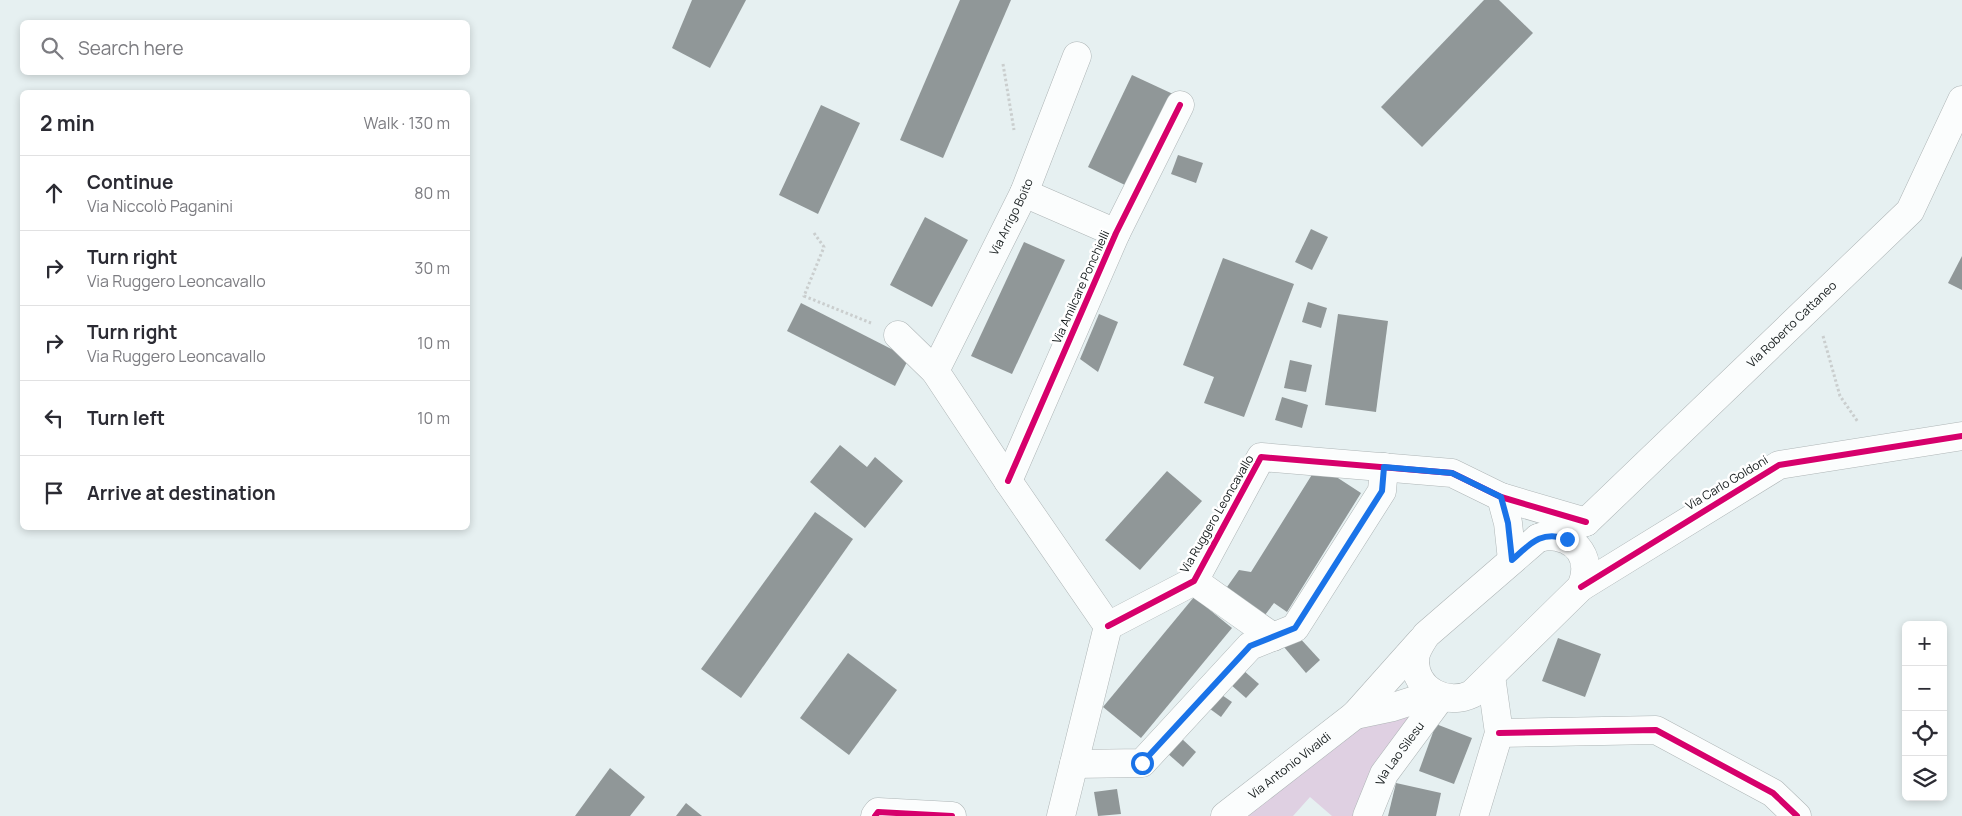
<!DOCTYPE html>
<meta charset="utf-8">
<style>
body{margin:0;font-family:Manrope,sans-serif;background:#f7f7f7;color:#2b2b33}
.controls{position:absolute;right:15px;bottom:15px;display:grid;overflow:hidden;border-radius:8px;box-shadow:0 2px 8px #0003}
.controls button{width:45px;height:45px;display:grid;place-items:center;padding:0;border:0;border-bottom:1px solid #e1e1e2;background:#fff;color:#2b2b33;font:25px sans-serif}
.stop{position:absolute;width:15px;height:15px;margin:-11px;border:4px solid #1a73e8;border-radius:50%;background:#fff}
.stop.end{background:#1a73e8;border-color:#fff;box-shadow:0 1px 5px #0008}
.list{margin:0;padding:0;list-style:none}
h2{display:flex;justify-content:space-between;align-items:center;height:65px;margin:0;padding:0 20px;font-size:21px}
h2 small{font-size:16px;font-weight:400;color:#7c7c81}
.list li{display:grid;grid-template-columns:32px 1fr auto;gap:15px;align-items:center;box-sizing:border-box;height:75px;padding:0 20px;border-top:1px solid #e1e1e2}
.list b{display:block;font-size:19px;white-space:nowrap}
.list p{margin:0;font-size:16px;white-space:nowrap;color:#7c7c81}
.list em{font-size:16px;font-style:normal;color:#7c7c81}
.icon{flex:none;width:28px;height:28px;fill:none;stroke:currentColor;stroke-width:2;stroke-linecap:round;stroke-linejoin:round}
.map{position:relative;flex:none;width:1962px;height:816px;overflow:hidden}
.search{position:absolute;background:#fff;box-shadow:0 2px 8px #0003;left:20px;top:20px;width:450px;height:55px;display:flex;align-items:center;gap:12px;box-sizing:border-box;padding:0 18px;border-radius:8px;color:#7c7c81;font-size:19px}
.panel{position:absolute;background:#fff;box-shadow:0 2px 8px #0003;left:20px;top:90px;width:450px;height:440px;border-radius:8px}
.map>svg:first-child{display:block}
.green{fill:#dfd0e2}
.building{fill:#909798}
.lines{fill:none;stroke-linecap:round;stroke-linejoin:round}
.street-casing{stroke:#aeb5b6;stroke-width:29}
.secondary-casing{stroke:#aeb5b6;stroke-width:29}
.path{stroke:#cacece;stroke-width:3;stroke-dasharray:2.5 2.5;stroke-linecap:butt}
.street{stroke:#fbfdfd;stroke-width:28}
.secondary{stroke:#fbfdfd;stroke-width:28}
.cycleway-casing{stroke:#fff;stroke-width:9}
.cycleway{stroke:#d6006c;stroke-width:6}
.route{stroke:#1a73e8;stroke-width:6}
.labels{text-anchor:middle;stroke-width:5;stroke-linejoin:round;paint-order:stroke}
.street-label{font-size:12px;fill:#151b1c;stroke:#fff}
</style>
<div class="map">
<svg width="1962" height="816" viewBox="0 0 1962 816">
<rect width="100%" height="100%" fill="#e6f0f1"/>
<path class="green" d="M1414 715 1360 816H1332L1310 797 1293 816H1238L1342 732Z"/>
<g class="building">
<path d="M692 0H746L710 68 672 48Z"/>
<path d="M960 0H1011L943 158 900 140Z"/>
<path d="M1484 0H1499L1533 33 1422 147 1381 107Z"/>
<path d="M1132 75 1173 94 1129 187 1088 167Z"/>
<path d="M821 105 860 123 818 214 779 195Z"/>
<path d="M1178 155 1203 163 1196 183 1171 174Z"/>
<path d="M925 217 968 240 932 307 890 285Z"/>
<path d="M1311 229 1328 237 1312 270 1295 262Z"/>
<path d="M1024 242 1065 260 1012 374 971 356Z"/>
<path d="M1962 256V290L1948 283Z"/>
<path d="M1223 258 1294 284 1244 417 1204 403 1214 377 1183 365Z"/>
<path d="M1308 302 1327 308 1321 328 1302 322Z"/>
<path d="M801 303 909 358 895 386 787 331Z"/>
<path d="M1099 314 1118 322 1098 372 1080 359Z"/>
<path d="M1338 314 1388 321 1376 412 1325 405Z"/>
<path d="M1290 360 1312 365 1306 392 1284 388Z"/>
<path d="M1282 397 1308 405 1302 428 1275 420Z"/>
<path d="M840 445 867 467 875 457 903 481 865 528 810 482Z"/>
<path d="M1318 465 1361 493 1287 612 1274 603 1265 615 1227 587 1239 570 1251 572Z"/>
<path d="M1167 471 1202 501 1140 570 1105 540Z"/>
<path d="M815 512 853 539 741 698 701 669Z"/>
<path d="M1194 597 1232 628 1141 738 1103 707Z"/>
<path d="M1297 635 1320 660 1306 673 1284 647Z"/>
<path d="M1558 638 1601 654 1585 697 1542 681Z"/>
<path d="M848 653 897 690 849 755 800 718Z"/>
<path d="M1243 670 1259 684 1246 698 1230 684Z"/>
<path d="M1216 691 1232 702 1221 717 1206 706Z"/>
<path d="M1436 724 1472 738 1454 784 1419 771Z"/>
<path d="M1181 738 1196 752 1183 767 1167 753Z"/>
<path d="M610 768 645 797 630 816H575Z"/>
<path d="M1396 783 1441 793 1436 816H1388Z"/>
<path d="M1117 789 1121 814 1098 816 1094 792Z"/>
<path d="M686 803 702 816H676Z"/>
</g>
<g class="lines">
<g class="street-casing">
<g id="street">
<path d="M1024 193 1116 233"/>
<path d="M898 335 935 371 1008 481 1108 626 1061 816"/>
<path id="s1" d="M935 371 1024 193 1077 56"/>
<path d="M1008 481 1116 233 1180 105"/>
<path d="M1501 497 1508 523 1512 560"/>
<path d="M1194 581 1273 637"/>
<path d="M1581 587 1779 465 1962 436"/>
<path d="M1108 626 1194 581 1261 457 1452 473 1501 497 1586 522"/>
<path d="M1499 733 1656 730 1773 793 1797 816"/>
<path d="M1074 764 1142 763 1250 646 1295 628 1382 491 1384 467"/>
<path d="M875 816 878 812 952 816"/>
<path id="s2" d="M1367 816 1384 774 1441 697"/>
<path d="M1474 816 1499 733 1491 676"/>
</g>
</g>
<g class="secondary-casing">
<g id="secondary">
<path d="M1548 536C1578 537 1593 559 1581 587L1472 694C1447 706 1415 691 1415 660 1415 651 1421 643 1426 635L1530 545 1538 538Z"/>
<path id="s3" d="M1538 538 1586 522 1910 211 1962 100"/>
<path d="M1355 715 1393 707 1434 694"/>
<path id="s4" d="M1225 816 1355 715 1421 641"/>
</g>
</g>
<g class="path">
<path d="M1003 64 1014 130"/>
<path d="M814 233 824 247 804 296 871 323"/>
<path d="M1823 336 1840 396 1858 422"/>
</g>
<use href="#street" class="street"/>
<use href="#secondary" class="secondary"/>
<g class="cycleway-casing">
<g id="cycleway">
<path d="M1008 481 1116 233 1180 105"/>
<path d="M1581 587 1779 465 1962 436"/>
<path d="M1108 626 1194 581 1261 457 1452 473 1501 497 1586 522"/>
<path d="M1499 733 1656 730 1773 793 1797 816"/>
<path d="M875 816 878 812 952 816"/>
</g>
</g>
<use href="#cycleway" class="cycleway"/>
</g>
<g class="lines">
<path class="route" d="M1142 763 1250 646 1295 628 1382 491 1384 467 1452 473 1501 497 1508 523 1512 560C1530 544 1541 530 1567 539"/>
</g>
<g class="labels">
<g class="street-label">
<text dy="4" stroke="none"><textPath href="#s1" startOffset="172">Via Arrigo Boito</textPath></text>
<text transform="translate(1081 287) rotate(-66)" y="4">Via Amilcare Ponchielli</text>
<text dy="4" stroke="none"><textPath href="#s3" startOffset="336">Via Roberto Cattaneo</textPath></text>
<text transform="translate(1727 483) rotate(-31)" y="4">Via Carlo Goldoni</text>
<text transform="translate(1217 514) rotate(-60)" y="4">Via Ruggero Leoncavallo</text>
<text dy="4" stroke="none"><textPath href="#s2" startOffset="71">Via Lao Silesu</textPath></text>
<text dy="4" stroke="none"><textPath href="#s4" startOffset="82">Via Antonio Vivaldi</textPath></text>
</g>
</g>
</svg>
<div class="controls">
<button>+</button>
<button>−</button>
<button><svg class="icon" aria-label="locate" viewBox="0 0 24 24"><circle cx="12" cy="12" r="6"/><path d="M12 2v4M12 18v4M2 12h4M18 12h4"/></svg></button>
<button><svg class="icon" aria-label="layers" viewBox="0 0 24 24"><path d="M12 4l9 5-9 5-9-5zM3 14l9 5 9-5"/></svg></button>
</div>
<div class="stop" style="left:1142px;top:763px"></div>
<div class="stop end" style="left:1567px;top:539px"></div>
<div class="search"><svg class="icon" aria-label="search" viewBox="0 0 24 24"><circle cx="10" cy="10" r="6"/><path d="M15 15l6 6"/></svg>Search here</div>
<section class="panel">
<h2>2 min<small>Walk · 130 m</small></h2>
<ul class="list">
<li><svg class="icon" aria-label="ahead" viewBox="0 0 24 24"><path d="M12 20V5M6 11l6-6 6 6"/></svg><div><b>Continue</b><p>Via Niccolò Paganini</p></div><em>80 m</em></li>
<li><svg class="icon" aria-label="right" viewBox="0 0 24 24"><path d="M7 20v-9h11M14 6l5 5-5 5"/></svg><div><b>Turn right</b><p>Via Ruggero Leoncavallo</p></div><em>30 m</em></li>
<li><svg class="icon" aria-label="right" viewBox="0 0 24 24"><path d="M7 20v-9h11M14 6l5 5-5 5"/></svg><div><b>Turn right</b><p>Via Ruggero Leoncavallo</p></div><em>10 m</em></li>
<li><svg class="icon" aria-label="left" viewBox="0 0 24 24"><path d="M17 20v-9H6M10 6l-5 5 5 5"/></svg><div><b>Turn left</b></div><em>10 m</em></li>
<li><svg class="icon" aria-label="arrive" viewBox="0 0 24 24"><path d="M6 21V4h12l-3 4 3 4H6"/></svg><div><b>Arrive at destination</b></div></li>
</ul>
</section>
</div>
